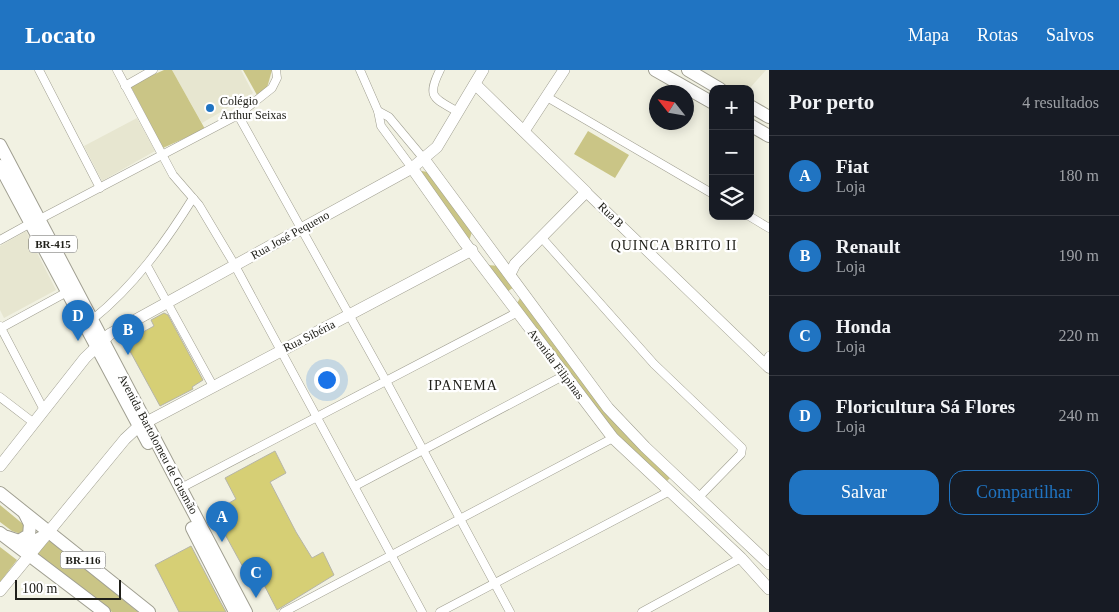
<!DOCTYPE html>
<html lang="pt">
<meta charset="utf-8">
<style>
body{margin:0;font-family:"Times New Roman",serif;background:#20242c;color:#f1f3f6}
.controls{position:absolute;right:15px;top:15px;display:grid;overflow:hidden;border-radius:10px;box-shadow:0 2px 12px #0003}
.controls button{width:45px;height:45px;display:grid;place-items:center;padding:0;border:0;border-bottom:1px solid #363941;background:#171b24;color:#f1f3f6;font:25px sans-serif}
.compass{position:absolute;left:649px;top:15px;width:45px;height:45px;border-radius:50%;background:#171b24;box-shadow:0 2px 12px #0003;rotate:301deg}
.scale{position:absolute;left:15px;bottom:12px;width:106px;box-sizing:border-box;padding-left:5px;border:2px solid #20201a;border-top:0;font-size:14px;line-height:18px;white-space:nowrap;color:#20201a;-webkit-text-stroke:4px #fff;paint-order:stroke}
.you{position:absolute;left:326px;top:309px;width:18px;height:18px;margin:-12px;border:4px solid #fff;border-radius:50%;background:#1a73e8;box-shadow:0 0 0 8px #1a73e833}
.badge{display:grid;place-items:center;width:32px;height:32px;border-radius:50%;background:#2074c2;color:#fff;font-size:16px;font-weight:700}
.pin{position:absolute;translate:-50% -41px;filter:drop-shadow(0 1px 2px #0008)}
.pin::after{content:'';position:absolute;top:26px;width:18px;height:15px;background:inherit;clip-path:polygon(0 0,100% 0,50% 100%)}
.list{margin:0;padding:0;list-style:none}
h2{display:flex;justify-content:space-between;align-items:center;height:65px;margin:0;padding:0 20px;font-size:21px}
h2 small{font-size:16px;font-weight:400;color:#9ea1a6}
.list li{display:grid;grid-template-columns:32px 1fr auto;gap:15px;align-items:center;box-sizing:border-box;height:80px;padding:0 20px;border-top:1px solid #363941}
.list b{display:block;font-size:19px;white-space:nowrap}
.list p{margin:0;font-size:16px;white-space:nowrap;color:#9ea1a6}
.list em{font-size:16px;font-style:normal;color:#9ea1a6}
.actions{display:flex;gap:10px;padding:15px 20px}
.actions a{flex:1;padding:11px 0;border:1px solid #2074c2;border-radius:15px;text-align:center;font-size:18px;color:#2074c2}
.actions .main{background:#2074c2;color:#fff}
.icon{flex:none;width:28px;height:28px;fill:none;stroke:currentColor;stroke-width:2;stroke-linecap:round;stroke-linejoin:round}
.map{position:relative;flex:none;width:769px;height:542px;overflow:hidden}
header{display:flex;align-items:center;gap:30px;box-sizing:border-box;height:70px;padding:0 25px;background:#2074c2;color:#fff}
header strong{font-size:24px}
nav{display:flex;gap:28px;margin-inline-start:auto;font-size:18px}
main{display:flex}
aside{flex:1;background:#171b24}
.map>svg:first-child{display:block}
.built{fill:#e7e6d0}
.green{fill:#cac586}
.building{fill:#d6cf75;stroke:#b6b5a7}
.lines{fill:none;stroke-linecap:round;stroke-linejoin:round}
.minor-casing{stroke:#a09f91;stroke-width:9}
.tertiary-casing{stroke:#a09f91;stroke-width:11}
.secondary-casing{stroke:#a09f91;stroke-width:12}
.primary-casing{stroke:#a09f91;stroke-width:14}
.trunk-casing{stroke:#a09f91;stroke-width:14}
.minor{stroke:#fff;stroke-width:8}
.tertiary{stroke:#fff;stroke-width:10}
.secondary{stroke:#fff;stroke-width:11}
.primary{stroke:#fff;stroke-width:12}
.trunk{stroke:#fff;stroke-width:12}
.poi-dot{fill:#2074c2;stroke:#fff;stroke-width:2}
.labels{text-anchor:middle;stroke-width:4.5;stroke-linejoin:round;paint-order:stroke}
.shield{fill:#fff;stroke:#63635f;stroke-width:1}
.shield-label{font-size:11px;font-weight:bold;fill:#20201a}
.poi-label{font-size:12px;fill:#20201a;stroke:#fff;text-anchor:start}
.street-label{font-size:12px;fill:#20201a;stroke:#fff}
.neighbourhood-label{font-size:14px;letter-spacing:1px;fill:#20201a;stroke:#fff}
</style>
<header>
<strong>Locato</strong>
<nav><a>Mapa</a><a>Rotas</a><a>Salvos</a></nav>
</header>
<main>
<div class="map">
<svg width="769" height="542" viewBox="0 0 769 542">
<rect width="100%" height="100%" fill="#f1f1e2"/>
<g class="built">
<path d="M172 0H241L253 23 202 53Z"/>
<path d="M700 0H766L749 19H732Z"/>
<path d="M137 48 155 81 102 111 84 76Z"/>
<path d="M26 161 56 220 4 248 0 240V176Z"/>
</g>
<g class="green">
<path d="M164 0H172L205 59 163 78 130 15Z"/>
<path d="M243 0H272L267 18 257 25Z"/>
<path d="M588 61 629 85 615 108 574 84Z"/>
<path d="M422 101 427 102 472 162 469 171 421 104Z"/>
<path d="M487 195 500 196 514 217 507 222Z"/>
<path d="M520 228 671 407 667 411 618 370 516 235Z"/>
<path d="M0 435 23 454 24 460 21 464 12 461 0 452Z"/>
<path d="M50 470 138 542H112L36 484Z"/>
<path d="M0 477 17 490 0 512Z"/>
</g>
<g class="building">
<path d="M164 243 168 245 203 310 192 317 193 319 160 336 125 272 154 256 151 250Z"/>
<path d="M275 381 286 403 270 412 296 462 312 488 323 482 334 505 277 540 258 503 244 499 215 446 227 439 224 436 236 429 225 408Z"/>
<path d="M191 476 221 533 226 542H179L155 495Z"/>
</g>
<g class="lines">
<g class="minor-casing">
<g id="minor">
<path d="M39 0 100 118"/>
<path d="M117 0 173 105 199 135 233 192 422 542"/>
<path d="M360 0 378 41 381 56 412 98"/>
<path d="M440 0C426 28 434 28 458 42"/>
<path d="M125 16 153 0"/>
<path d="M547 27 713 124"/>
<path d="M378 41 389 47 424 89"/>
<path d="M238 45 386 311 510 542"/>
<path d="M749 146 769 158"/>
<path d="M40 149 238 45 272 18 277 8 276 0"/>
<path d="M542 168 654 294 742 378 741 384 699 427"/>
<path d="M0 170 29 154"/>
<path d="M147 196 213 316"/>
<path d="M93 249C134 216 165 173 193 128"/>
<path d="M0 256 44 340"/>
<path d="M1 258 67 222"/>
<path d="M765 293 769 286"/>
<path d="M0 327 34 353"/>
<path d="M355 416 565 305"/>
<path d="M181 418 518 242"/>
<path d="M284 542 613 368"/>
<path d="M440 542 668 422"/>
<path d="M642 542 741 488"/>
</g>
</g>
<g class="tertiary-casing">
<path id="tertiary" d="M586 122 769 298"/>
</g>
<g class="secondary-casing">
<g id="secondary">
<path d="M475 14 586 122 515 194 510 204"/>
<path d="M524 61 564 0"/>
<path d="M424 89 608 338 645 377 769 494"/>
<path d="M412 98 465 173 613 368 741 488 769 519"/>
<path d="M0 396 85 288 110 264 412 98 437 77 483 0"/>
<path d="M0 521 125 369 139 356 472 180"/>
</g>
</g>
<g class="primary-casing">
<g id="primary">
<path d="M655 0 713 33"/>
<path d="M688 0 720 19"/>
<path d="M750 36 769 47"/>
<path d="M750 55 769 66"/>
<path d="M0 75 246 542"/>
<path d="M0 96 148 373"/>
<path d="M192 458 235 542"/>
</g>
</g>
<g class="trunk-casing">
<g id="trunk">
<path d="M0 423 149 542"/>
<path d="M0 463 104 542"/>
<path d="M7 467 19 471 29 465 30 454 25 444"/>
<path d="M18 472 29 474 44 466"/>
</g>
</g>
<use href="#minor" class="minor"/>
<use href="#tertiary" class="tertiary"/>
<use href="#secondary" class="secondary"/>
<use href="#primary" class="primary"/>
<use href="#trunk" class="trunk"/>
</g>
<circle class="poi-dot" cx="210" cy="38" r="5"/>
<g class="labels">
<g class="shield">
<rect x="29" y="165.5" width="48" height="17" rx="4"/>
<rect x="60.5" y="481.5" width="45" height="17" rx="4"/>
</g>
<g class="shield-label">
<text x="53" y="178">BR-415</text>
<text x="83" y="494">BR-116</text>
</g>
<g class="poi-label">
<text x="220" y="35">Colégio<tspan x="220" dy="14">Arthur Seixas</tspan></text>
</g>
<g class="street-label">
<text transform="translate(611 145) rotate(44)" y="4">Rua B</text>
<text transform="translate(290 165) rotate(-29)" y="4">Rua José Pequeno</text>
<text transform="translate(309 266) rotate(-27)" y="4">Rua Sibéria</text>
<text transform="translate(556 294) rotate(53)" y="4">Avenida Filipinas</text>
<text transform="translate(158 374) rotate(62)" y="4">Avenida Bartolomeu de Gusmão</text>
</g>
<g class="neighbourhood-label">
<text x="674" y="180">QUINCA BRITO II</text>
<text x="463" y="320">IPANEMA</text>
</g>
</g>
</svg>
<div class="controls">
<button>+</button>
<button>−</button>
<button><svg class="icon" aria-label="layers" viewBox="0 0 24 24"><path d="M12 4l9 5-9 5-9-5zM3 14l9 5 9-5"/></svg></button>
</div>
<svg class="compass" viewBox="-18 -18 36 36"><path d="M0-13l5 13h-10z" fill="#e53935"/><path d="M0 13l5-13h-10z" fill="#9ea1a6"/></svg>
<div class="scale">100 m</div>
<div class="you"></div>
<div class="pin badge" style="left:222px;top:472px">A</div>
<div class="pin badge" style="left:128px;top:285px">B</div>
<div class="pin badge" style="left:256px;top:528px">C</div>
<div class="pin badge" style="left:78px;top:271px">D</div>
</div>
<aside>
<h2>Por perto<small>4 resultados</small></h2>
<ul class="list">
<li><span class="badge">A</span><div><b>Fiat</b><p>Loja</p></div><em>180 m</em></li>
<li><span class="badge">B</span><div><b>Renault</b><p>Loja</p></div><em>190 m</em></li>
<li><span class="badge">C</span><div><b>Honda</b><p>Loja</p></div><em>220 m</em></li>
<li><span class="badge">D</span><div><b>Floricultura Sá Flores</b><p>Loja</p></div><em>240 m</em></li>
</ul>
<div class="actions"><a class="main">Salvar</a><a>Compartilhar</a></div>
</aside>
</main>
